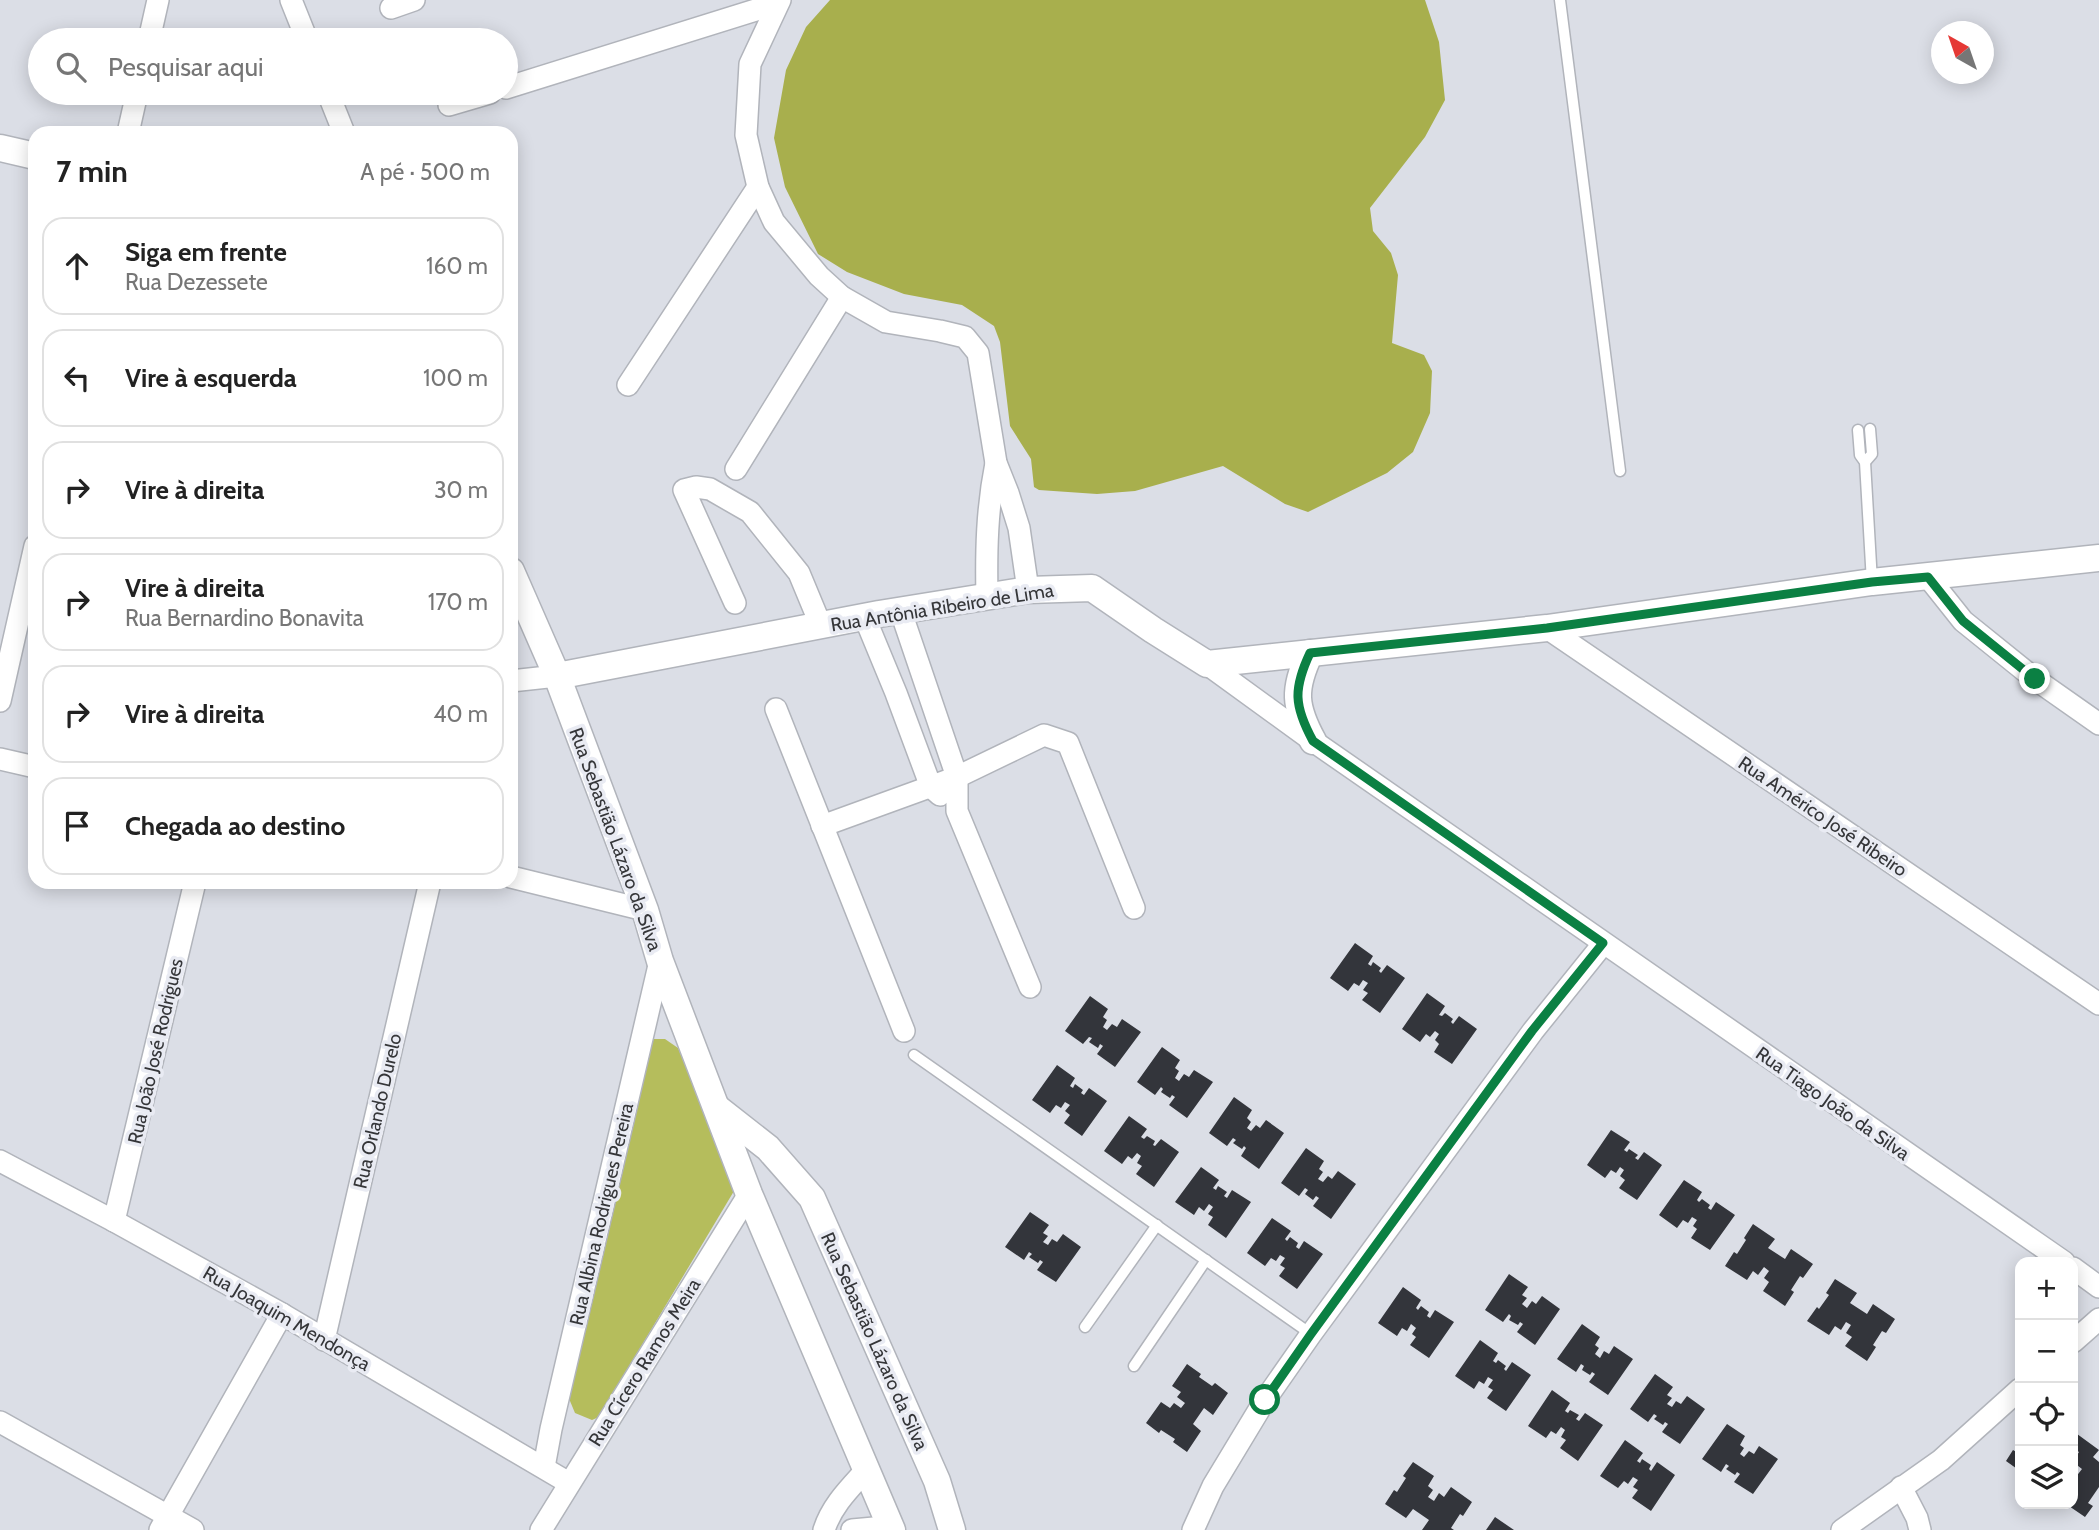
<!DOCTYPE html>
<html lang="pt">
<meta charset="utf-8">
<style>
body{margin:0;font-family:Cabin,sans-serif;background:#f2f2f2;color:#222}
.controls{position:absolute;right:21px;bottom:21px;display:grid;overflow:hidden;border-radius:14px;box-shadow:0 4px 18px #0003}
.controls button{width:63px;height:63px;display:grid;place-items:center;padding:0;border:0;border-bottom:2px solid #e0e0e0;background:#fff;color:#222;font:35px sans-serif}
.compass{position:absolute;left:1931px;top:21px;width:63px;height:63px;border-radius:50%;background:#fff;box-shadow:0 4px 18px #0003;rotate:320deg}
.stop{position:absolute;width:21px;height:21px;margin:-16px;border:5px solid #0b8043;border-radius:50%;background:#fff}
.stop.end{background:#0b8043;border-color:#fff;box-shadow:0 2px 7px #0008}
.list{margin:0;padding:0;list-style:none}
h2{display:flex;justify-content:space-between;align-items:center;height:91px;margin:0;padding:0 28px;font-size:30px}
h2 small{font-size:23px;font-weight:400;color:#767676}
.list li{display:grid;grid-template-columns:46px 1fr auto;gap:21px;align-items:center;box-sizing:border-box;height:98px;margin:0 14px 14px;padding:0 14px;border:2px solid #e0e0e0;border-radius:21px}
.list b{display:block;font-size:26px;white-space:nowrap}
.list p{margin:0;font-size:23px;white-space:nowrap;color:#767676}
.list em{font-size:23px;font-style:normal;color:#767676}
.icon{flex:none;width:38px;height:38px;fill:none;stroke:currentColor;stroke-width:2;stroke-linecap:round;stroke-linejoin:round}
.map{position:relative;flex:none;width:2099px;height:1530px;overflow:hidden}
.search{position:absolute;background:#fff;box-shadow:0 4px 18px #0003;left:28px;top:28px;width:490px;height:77px;display:flex;align-items:center;gap:18px;box-sizing:border-box;padding:0 24px;border-radius:38px;color:#767676;font-size:26px}
.panel{position:absolute;background:#fff;box-shadow:0 4px 18px #0003;left:28px;top:126px;width:490px;height:763px;border-radius:21px}
.map>svg:first-child{display:block}
.green{fill:#b5bd5c}
.forest{fill:#a8af4d}
.building{fill:#33353b}
.lines{fill:none;stroke-linecap:round;stroke-linejoin:round}
.service-casing{stroke:#b1b4bb;stroke-width:13}
.minor-casing{stroke:#b1b4bb;stroke-width:24}
.tertiary-casing{stroke:#b1b4bb;stroke-width:29}
.service{stroke:#fff;stroke-width:10}
.minor{stroke:#fff;stroke-width:21}
.tertiary{stroke:#fff;stroke-width:26}
.route{stroke:#0b8043;stroke-width:9}
.labels{text-anchor:middle;stroke-width:7;stroke-linejoin:round;paint-order:stroke}
.street-label{font-size:19px;fill:#353639;stroke:#e9ebf3}
</style>
<div class="map">
<svg width="2099" height="1530" viewBox="0 0 2099 1530">
<rect width="100%" height="100%" fill="#dbdee6"/>
<path class="green" d="M653 1039H665L678 1048 735 1183 734 1191 599 1417 592 1420 575 1413 570 1401 568 1389 642 1048Z"/>
<path class="forest" d="M830 0H1425L1439 42 1445 100 1425 137 1370 208 1373 231 1391 253 1398 275 1392 343 1424 355 1432 371 1430 413 1413 452 1387 473 1308 512 1285 504 1223 466 1135 491 1097 494 1039 490 1034 487 1031 459 1010 426 1000 342 994 326 962 305 904 294 847 272 818 254 785 187 774 138 786 70 806 27Z"/>
<g class="building">
<path d="M1355 943 1373 956 1368 964 1371 966 1373 962 1381 968 1379 971 1381 973 1387 965 1405 978 1380 1013 1362 1000 1368 993 1363 990 1368 983 1363 980 1359 986 1354 983 1348 991 1330 978Z"/>
<path d="M1427 993 1445 1006 1439 1015 1442 1016 1445 1013 1453 1019 1451 1022 1453 1024 1459 1016 1477 1029 1452 1064 1434 1052 1439 1044 1435 1040 1439 1034 1435 1031 1430 1037 1426 1034 1420 1042 1402 1029Z"/>
<path d="M1090 996 1108 1009 1103 1017 1107 1020 1103 1027 1107 1030 1112 1024 1117 1027 1122 1019 1141 1032 1115 1067 1097 1054 1103 1046 1100 1044 1098 1048 1089 1042 1092 1038 1089 1037 1083 1044 1065 1031Z"/>
<path d="M1162 1047 1180 1060 1175 1068 1179 1071 1175 1078 1179 1081 1184 1074 1189 1077 1194 1070 1213 1082 1187 1118 1169 1105 1175 1097 1172 1095 1170 1098 1161 1092 1163 1089 1161 1087 1155 1095 1137 1082Z"/>
<path d="M1057 1065 1075 1078 1070 1086 1073 1088 1075 1084 1083 1090 1081 1093 1084 1095 1089 1088 1107 1101 1082 1136 1064 1123 1070 1115 1065 1111 1070 1105 1065 1102 1061 1108 1056 1105 1050 1113 1032 1100Z"/>
<path d="M1234 1097 1252 1110 1247 1118 1251 1122 1247 1128 1251 1131 1256 1125 1260 1128 1266 1120 1284 1133 1259 1169 1241 1156 1246 1148 1244 1146 1242 1149 1233 1143 1236 1140 1233 1138 1227 1146 1209 1133Z"/>
<path d="M1129 1116 1147 1129 1141 1137 1144 1139 1147 1136 1155 1141 1153 1145 1155 1146 1161 1139 1179 1152 1154 1187 1136 1174 1142 1166 1137 1163 1141 1156 1137 1153 1132 1159 1128 1156 1122 1164 1104 1151Z"/>
<path d="M1611 1130 1630 1142 1624 1150 1627 1152 1629 1149 1638 1155 1635 1158 1638 1160 1644 1152 1662 1165 1637 1200 1619 1188 1625 1180 1620 1176 1624 1170 1620 1167 1616 1173 1611 1170 1605 1178 1587 1165Z"/>
<path d="M1306 1148 1324 1161 1319 1169 1323 1172 1318 1179 1323 1182 1328 1176 1332 1179 1338 1171 1356 1184 1331 1219 1313 1206 1319 1198 1316 1196 1313 1200 1305 1194 1308 1190 1305 1188 1299 1196 1281 1183Z"/>
<path d="M1201 1167 1219 1180 1213 1188 1216 1190 1218 1186 1227 1192 1224 1196 1227 1198 1232 1190 1251 1202 1226 1238 1208 1225 1213 1217 1208 1214 1213 1207 1209 1204 1204 1211 1199 1207 1194 1215 1175 1202Z"/>
<path d="M1684 1180 1702 1192 1697 1200 1699 1202 1702 1199 1710 1205 1708 1208 1711 1210 1716 1202 1735 1215 1710 1250 1691 1238 1697 1229 1693 1226 1697 1220 1692 1217 1688 1223 1683 1220 1677 1228 1659 1215Z"/>
<path d="M1030 1212 1049 1225 1043 1233 1048 1236 1043 1242 1048 1245 1052 1239 1057 1242 1063 1234 1081 1247 1056 1282 1037 1270 1043 1262 1040 1260 1038 1263 1029 1257 1032 1254 1029 1252 1024 1260 1005 1247Z"/>
<path d="M1272 1218 1291 1231 1285 1239 1287 1241 1290 1237 1298 1243 1296 1247 1299 1249 1304 1241 1323 1254 1297 1289 1279 1276 1285 1268 1280 1265 1285 1258 1280 1255 1276 1261 1271 1258 1265 1266 1247 1253Z"/>
<path d="M1753 1224 1775 1239 1768 1248 1785 1259 1791 1249 1813 1264 1803 1278 1800 1276 1791 1290 1794 1292 1785 1306 1763 1291 1769 1282 1764 1278 1769 1271 1764 1267 1758 1275 1753 1271 1747 1280 1725 1266 1734 1252 1737 1254 1746 1240 1744 1238Z"/>
<path d="M1509 1274 1528 1287 1522 1295 1527 1298 1522 1304 1527 1308 1532 1301 1536 1304 1542 1296 1560 1309 1535 1345 1517 1332 1523 1324 1520 1322 1518 1325 1509 1320 1511 1316 1509 1314 1503 1322 1485 1310Z"/>
<path d="M1835 1279 1857 1293 1850 1303 1867 1314 1873 1304 1895 1319 1886 1333 1882 1331 1873 1345 1876 1347 1867 1361 1845 1346 1852 1337 1846 1333 1851 1325 1846 1322 1841 1330 1835 1326 1829 1335 1807 1321 1817 1307 1819 1309 1829 1295 1826 1293Z"/>
<path d="M1403 1287 1421 1300 1416 1308 1418 1310 1421 1306 1429 1312 1427 1316 1430 1318 1435 1310 1454 1322 1429 1358 1410 1345 1416 1337 1412 1334 1416 1328 1411 1324 1407 1331 1402 1328 1397 1336 1378 1323Z"/>
<path d="M1582 1324 1600 1337 1595 1345 1599 1348 1595 1354 1600 1358 1604 1351 1609 1354 1614 1346 1633 1359 1608 1395 1589 1382 1595 1374 1592 1372 1590 1375 1582 1370 1584 1366 1581 1364 1576 1372 1557 1359Z"/>
<path d="M1480 1340 1498 1353 1493 1361 1496 1363 1498 1360 1506 1366 1504 1369 1506 1371 1512 1362 1531 1375 1506 1411 1487 1398 1493 1390 1488 1387 1493 1380 1488 1377 1484 1384 1479 1381 1474 1389 1455 1376Z"/>
<path d="M1187 1364 1201 1374 1199 1377 1212 1386 1215 1383 1228 1393 1213 1415 1204 1408 1193 1424 1201 1431 1187 1452 1173 1442 1175 1439 1161 1430 1159 1433 1146 1423 1161 1402 1170 1408 1174 1403 1181 1408 1185 1403 1177 1397 1181 1392 1172 1386Z"/>
<path d="M1655 1374 1673 1387 1667 1395 1672 1398 1667 1404 1672 1407 1676 1401 1681 1404 1687 1396 1705 1409 1680 1444 1662 1432 1668 1424 1665 1422 1663 1425 1654 1419 1657 1416 1654 1414 1648 1422 1630 1409Z"/>
<path d="M1552 1390 1570 1403 1565 1411 1568 1413 1570 1410 1579 1415 1576 1419 1579 1421 1585 1413 1603 1425 1578 1461 1560 1448 1566 1440 1561 1437 1565 1430 1561 1427 1556 1434 1551 1431 1546 1438 1528 1426Z"/>
<path d="M1727 1424 1745 1436 1740 1445 1744 1448 1740 1454 1744 1457 1749 1451 1754 1454 1759 1446 1778 1459 1753 1494 1734 1482 1740 1474 1737 1472 1735 1475 1726 1469 1729 1466 1726 1464 1721 1472 1702 1459Z"/>
<path d="M2073 1431 2099 1450 2093 1457 2099 1462V1487L2088 1503 2093 1506 2085 1517 2066 1504H2073V1477L2075 1478 2082 1469 2073 1462 2079 1452 2073 1448Z"/>
<path d="M1625 1440 1643 1453 1637 1461 1640 1463 1642 1459 1651 1465 1649 1469 1651 1471 1657 1462 1675 1475 1651 1511 1632 1498 1638 1490 1633 1487 1638 1480 1633 1477 1628 1484 1624 1481 1618 1488 1600 1476Z"/>
<path d="M2013 1450 2018 1453 2020 1450V1471L2006 1461Z"/>
<path d="M1413 1462 1434 1476 1428 1486 1433 1490 1428 1497 1434 1501 1439 1493 1444 1497 1451 1487 1472 1502 1463 1516 1460 1514 1451 1528 1454 1530H1422L1429 1520 1413 1509 1406 1518 1385 1504 1394 1490 1397 1492 1406 1478 1403 1476Z"/>
<path d="M1495 1517 1514 1530H1486Z"/>
</g>
<g class="lines">
<g class="service-casing">
<g id="service">
<path d="M1560 0 1620 471"/>
<path d="M1858 430 1860 455 1865 462 1872 582"/>
<path d="M1865 462 1872 454 1870 429"/>
<path d="M914 1055 1311 1334"/>
<path d="M1085 1327 1157 1225"/>
<path d="M1134 1366 1206 1260"/>
</g>
</g>
<g class="minor-casing">
<g id="minor">
<path d="M291 0 307 40"/>
<path d="M780 0 750 64 746 135 758 187 774 222 819 276 842 297 886 322 940 331 965 337 978 353 996 463 1008 493 1019 528 1028 590"/>
<path d="M391 8 414 0"/>
<path d="M149 40 158 0"/>
<path d="M506 88 778 3"/>
<path d="M328 93 344 133"/>
<path d="M449 105 490 93"/>
<path d="M128 133 137 93"/>
<path d="M628 385 758 187"/>
<path d="M736 469 842 297"/>
<path d="M1928 577 1963 621 2035 679 2099 724"/>
<path d="M987 597C986 551 987 508 996 463"/>
<path d="M735 603 684 490 696 487 710 489 750 512 799 573 821 626"/>
<path d="M901 612 957 777V811L1030 987"/>
<path d="M865 618 896 693 931 787 940 795"/>
<path d="M1547 628 2099 1004"/>
<path d="M1207 664 1313 741 2064 1262"/>
<path d="M511 681 557 676"/>
<path d="M0 701 35 546"/>
<path d="M776 709 904 1031"/>
<path d="M0 759 35 767"/>
<path d="M822 826 957 777 1044 735 1068 743 1134 908"/>
<path d="M511 877 645 910"/>
<path d="M0 1161 114 1221 282 1314 569 1483"/>
<path d="M114 1221 195 882"/>
<path d="M2073 1268 2099 1287"/>
<path d="M324 1340 430 882"/>
<path d="M2073 1342 2099 1319"/>
<path d="M0 1422 193 1530"/>
<path d="M544 1467 551 1429 660 961"/>
<path d="M1901 1487 1917 1518 1920 1530"/>
<path d="M160 1530 282 1314"/>
<path d="M541 1530 749 1194"/>
<path d="M824 1530C832 1505 850 1488 867 1469"/>
<path d="M852 1530 874 1528 883 1530"/>
<path d="M1193 1530 1213 1486 1265 1400 1311 1334 1533 1031 1603 944"/>
<path d="M1842 1530 1941 1460 2020 1389"/>
</g>
</g>
<g class="tertiary-casing">
<g id="tertiary">
<path d="M0 148 35 156"/>
<path d="M511 571 557 676 645 910 660 961 749 1194 892 1530"/>
<path d="M1310 653C1293 689 1294 706 1313 741"/>
<path d="M557 676 879 614 1028 590 1092 588 1153 630 1207 664 1547 628 1872 582 2099 558"/>
<path d="M717 1108 768 1148 812 1198 937 1481 952 1530"/>
</g>
</g>
<use href="#service" class="service"/>
<use href="#minor" class="minor"/>
<use href="#tertiary" class="tertiary"/>
</g>
<g class="lines">
<path class="route" d="M1265 1400 1311 1334 1532 1031 1603 943 1313 741C1294 706 1293 689 1310 653L1547 628 1872 582 1928 577 1963 621 2035 679"/>
</g>
<g class="labels">
<g class="street-label">
<text transform="translate(942 607) rotate(-9)" y="7">Rua Antônia Ribeiro de Lima</text>
<text transform="translate(1823 816) rotate(34)" y="7">Rua Américo José Ribeiro</text>
<text transform="translate(616 839) rotate(70)" y="7">Rua Sebastião Lázaro da Silva</text>
<text transform="translate(155 1051) rotate(-77)" y="7">Rua João José Rodrigues</text>
<text transform="translate(1833 1103) rotate(35)" y="7">Rua Tiago João da Silva</text>
<text transform="translate(377 1111) rotate(-77)" y="7">Rua Orlando Durelo</text>
<text transform="translate(601 1214) rotate(-77)" y="7">Rua Albina Rodrigues Pereira</text>
<text transform="translate(287 1318) rotate(30)" y="7">Rua Joaquim Mendonça</text>
<text transform="translate(875 1341) rotate(66)" y="7">Rua Sebastião Lázaro da Silva</text>
<text transform="translate(644 1362) rotate(-58)" y="7">Rua Cícero Ramos Meira</text>
</g>
</g>
</svg>
<div class="controls">
<button>+</button>
<button>−</button>
<button><svg class="icon" aria-label="locate" viewBox="0 0 24 24"><circle cx="12" cy="12" r="6"/><path d="M12 2v4M12 18v4M2 12h4M18 12h4"/></svg></button>
<button><svg class="icon" aria-label="layers" viewBox="0 0 24 24"><path d="M12 4l9 5-9 5-9-5zM3 14l9 5 9-5"/></svg></button>
</div>
<svg class="compass" viewBox="-18 -18 36 36"><path d="M0-13l5 13h-10z" fill="#e53935"/><path d="M0 13l5-13h-10z" fill="#767676"/></svg>
<div class="stop" style="left:1265px;top:1400px"></div>
<div class="stop end" style="left:2035px;top:679px"></div>
<div class="search"><svg class="icon" aria-label="search" viewBox="0 0 24 24"><circle cx="10" cy="10" r="6"/><path d="M15 15l6 6"/></svg>Pesquisar aqui</div>
<section class="panel">
<h2>7 min<small>A pé · 500 m</small></h2>
<ul class="list">
<li><svg class="icon" aria-label="ahead" viewBox="0 0 24 24"><path d="M12 20V5M6 11l6-6 6 6"/></svg><div><b>Siga em frente</b><p>Rua Dezessete</p></div><em>160 m</em></li>
<li><svg class="icon" aria-label="left" viewBox="0 0 24 24"><path d="M17 20v-9H6M10 6l-5 5 5 5"/></svg><div><b>Vire à esquerda</b></div><em>100 m</em></li>
<li><svg class="icon" aria-label="right" viewBox="0 0 24 24"><path d="M7 20v-9h11M14 6l5 5-5 5"/></svg><div><b>Vire à direita</b></div><em>30 m</em></li>
<li><svg class="icon" aria-label="right" viewBox="0 0 24 24"><path d="M7 20v-9h11M14 6l5 5-5 5"/></svg><div><b>Vire à direita</b><p>Rua Bernardino Bonavita</p></div><em>170 m</em></li>
<li><svg class="icon" aria-label="right" viewBox="0 0 24 24"><path d="M7 20v-9h11M14 6l5 5-5 5"/></svg><div><b>Vire à direita</b></div><em>40 m</em></li>
<li><svg class="icon" aria-label="arrive" viewBox="0 0 24 24"><path d="M6 21V4h12l-3 4 3 4H6"/></svg><div><b>Chegada ao destino</b></div></li>
</ul>
</section>
</div>
